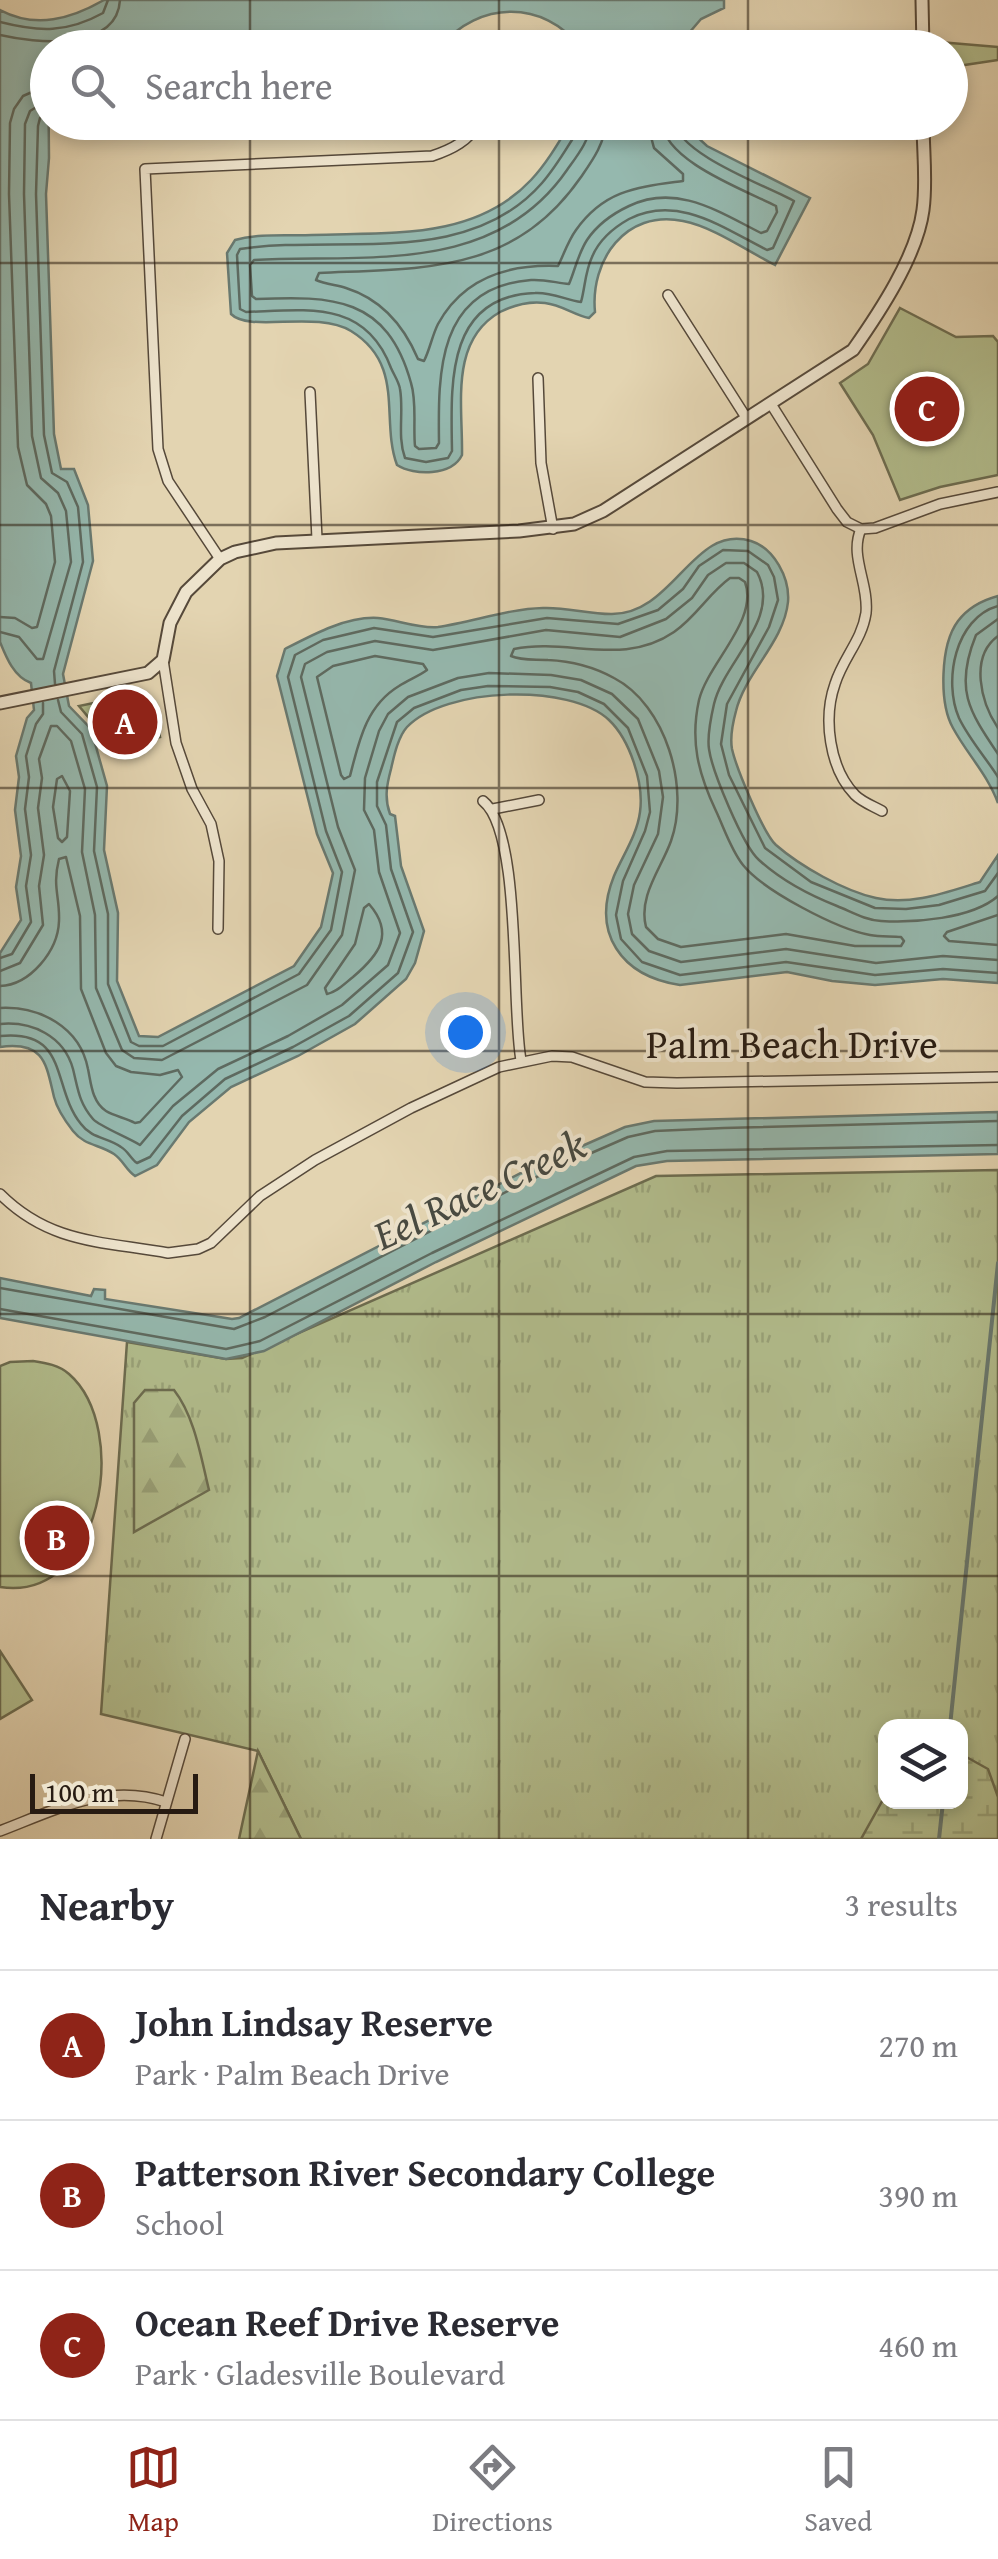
<!DOCTYPE html>
<meta charset="utf-8">
<style>
body{margin:0;font-family:"Gentium Book Plus",serif;background:#f2f2f3;color:#2b2b33}
.controls{position:absolute;right:30px;bottom:30px;display:grid;overflow:hidden;border-radius:20px;box-shadow:0 5px 15px #0003}
.controls button{width:90px;height:90px;display:grid;place-items:center;padding:0;border:0;border-bottom:2px solid #e1e1e2;background:#fff;color:#2b2b33;font:50px sans-serif}
.scale{position:absolute;left:30px;bottom:25px;width:168px;box-sizing:border-box;padding-left:10px;border:5px solid #271b12;border-top:0;font-size:28px;line-height:35px;white-space:nowrap;color:#271b12;-webkit-text-stroke:8px #ede3cc;paint-order:stroke}
.you{position:absolute;left:465px;top:1032px;width:35px;height:35px;margin:-25px;border:8px solid #fff;border-radius:50%;background:#1a73e8;box-shadow:0 0 0 15px #1a73e833}
.badge{display:grid;place-items:center;width:65px;height:65px;border-radius:50%;background:#8f2418;color:#fff;font-size:32px;font-weight:700}
.pin{position:absolute;translate:-50% -50%;border:5px solid #fff;box-shadow:0 2px 10px #0006}
.list{margin:0;padding:0;list-style:none}
h2{display:flex;justify-content:space-between;align-items:center;height:130px;margin:0;padding:0 40px;font-size:42px}
h2 small{font-size:32px;font-weight:400;color:#7c7c81}
.list li{display:grid;grid-template-columns:65px 1fr auto;gap:30px;align-items:center;box-sizing:border-box;height:150px;padding:0 40px;border-top:2px solid #e1e1e2}
.list b{display:block;font-size:38px;white-space:nowrap}
.list p{margin:0;font-size:32px;white-space:nowrap;color:#7c7c81}
.list em{font-size:32px;font-style:normal;color:#7c7c81}
.icon{flex:none;width:55px;height:55px;fill:none;stroke:currentColor;stroke-width:2;stroke-linecap:round;stroke-linejoin:round}
.map{position:relative;flex:none;width:998px;height:1839px;overflow:hidden}
.search{position:absolute;background:#fff;box-shadow:0 5px 15px #0003;left:30px;right:30px;top:30px;height:110px;display:flex;align-items:center;gap:25px;box-sizing:border-box;padding:0 35px;border-radius:55px;color:#7c7c81;font-size:38px}
.sheet{height:580px;background:#fff}
nav{display:flex;justify-content:space-around;align-items:center;box-sizing:border-box;height:140px;border-top:2px solid #e1e1e2;background:#fff;font-size:28px;color:#7c7c81}
nav a{display:grid;justify-items:center;gap:5px}
nav .on{color:#8f2418}
.map>svg:first-child{display:block}
.grass{fill:url(#grass-tufts);stroke:#6c6c50;stroke-width:2.5;fill-rule:evenodd}
.forest{fill:url(#forest-firs);stroke:#6c6c50;stroke-width:2.5}
.wetland{fill:url(#wetland-marsh);stroke:#6c6c50;stroke-width:2.5}
.park{fill:#b2bd8d;stroke:#6c6c50;stroke-width:2.5}
.water{fill:#95b8ae;stroke:#697970;stroke-width:2.5}
.lines{fill:none;stroke-linecap:round;stroke-linejoin:round}
.shore{stroke:#5e6a60;stroke-width:2.5}
.stream{stroke:#697970;stroke-width:4}
.minor-casing{stroke:#56493a;stroke-width:12}
.tertiary-casing{stroke:#56493a;stroke-width:15}
.minor{stroke:#ede3cc;stroke-width:9}
.tertiary{stroke:#ede3cc;stroke-width:11}
.grid{fill:none;stroke:#271b12;stroke-width:2.5;stroke-opacity:0.55}
.labels{text-anchor:middle;stroke-width:8;stroke-linejoin:round;paint-order:stroke}
.street-label{font-size:40px;fill:#271b12;stroke:#ede3cc}
.water-label{font-size:42px;font-style:italic;fill:#484a41;stroke:#ede3cc}
</style>
<div class="map">
<svg width="998" height="1839" viewBox="0 0 998 1839">
<defs>
<pattern id="grass-tufts" width="24" height="20" patternUnits="userSpaceOnUse" patternTransform="scale(2.5)"><rect width="24" height="20" fill="#b2bd8d"/><path d="M3 7l-1-3M5 7V3M7 7l1-3M15 17l-1-3M17 17v-4M19 17l1-3" fill="none" stroke="#99a279"/></pattern>
<pattern id="forest-firs" width="22" height="20" patternUnits="userSpaceOnUse" patternTransform="scale(2.5)"><rect width="22" height="20" fill="#b2bd8d"/><path d="M5 1l3.5 6h-7zM16 11l3.5 6h-7z" fill="#99a279"/></pattern>
<pattern id="wetland-marsh" width="20" height="14" patternUnits="userSpaceOnUse" patternTransform="scale(2.5)"><rect width="20" height="14" fill="#b2bd8d"/><path d="M1 5h8M5 5V1M11 12h8M15 12V8" fill="none" stroke="#99a279"/></pattern>
</defs>
<rect width="100%" height="100%" fill="#e3d4b1"/>
<filter id="stains"><feTurbulence type="fractalNoise" baseFrequency=".002" numOctaves="4"/><feColorMatrix values="0 0 0 0 .2 0 0 0 0 .09 0 0 0 0 .02 0 0 0 .5 -.17"/></filter>
<radialGradient id="worn" r=".72"><stop offset=".6" stop-color="#630" stop-opacity="0"/><stop offset="1" stop-color="#630" stop-opacity=".3"/></radialGradient>
<path class="grass" d="M998 1170V1839H301L258 1751 101 1714 127 1342 226 1359 242 1358 656 1176ZM886 1726H960V1802H886Z"/>
<g class="forest">
<path d="M145 1390H174C195 1417 201 1458 209 1490L134 1532V1403Z"/>
<path d="M258 1751 301 1839H239Z"/>
</g>
<path class="wetland" d="M961 1754 988 1769 998 1797V1839H861L885 1796 886 1802H960Z"/>
<g class="park">
<path d="M939 42 998 47V60L951 67 950 48 939 47Z"/>
<path d="M900 308 956 337 993 336 998 342V475L940 487 900 500 873 435 840 383 868 364Z"/>
<path d="M141 693 153 700 160 737 106 750 94 724 79 706Z"/>
<path d="M33 1361C46 1363 59 1365 69 1374 131 1428 102 1603 0 1587V1366L10 1362Z"/>
<path d="M0 1651 32 1700 0 1719Z"/>
</g>
<g class="water">
<path d="M104 0H724V8L701 19 677 47H580C544 0 479 0 440 47L48 48 49 158 46 194 54 434 61 469H74L88 505 93 561 63 674 69 706 91 729 107 786 104 850 118 913 117 981 139 1036 158 1037 294 966 321 927 333 873 317 834 277 676 285 649C312 635 347 616 378 618 398 620 419 629 438 627 473 622 507 609 543 608 566 607 588 614 611 614 674 615 693 523 751 541 774 548 790 578 788 602 784 642 745 673 736 711 733 722 730 738 732 749 736 767 763 833 776 845 800 866 844 891 876 898 911 906 947 892 980 882L998 855V983L943 979 875 985 832 981 787 972 680 985C621 976 591 933 614 876 623 855 637 835 640 812 644 783 630 740 609 720 570 683 445 687 407 727 398 737 394 756 391 769 387 784 384 798 390 814L395 816 401 866 424 931 415 963 406 979 355 1024 298 1056 231 1087 189 1122 157 1165 135 1176C126 1170 123 1160 114 1154 99 1144 85 1146 73 1131 66 1122 57 1109 54 1097 46 1064 45 1041 0 1047V953L21 920 16 887 21 856 15 810 19 777 16 756 27 718 34 710 31 683C14 677 6 657 0 642V10C36 29 71 19 104 0Z"/>
<path d="M571 122 682 123 707 146 810 198 775 265C747 251 714 227 683 221 625 209 590 261 595 312L589 318C574 315 562 305 545 303 530 301 514 305 500 312 449 341 463 406 462 455 452 476 414 476 397 465 380 419 406 365 351 331 316 310 250 333 231 314L227 253 235 240C259 233 288 236 312 235 388 232 474 241 531 180 547 163 559 142 571 122Z"/>
<path d="M998 596V803C988 775 967 754 953 728 939 703 940 645 958 621 968 608 983 600 998 596Z"/>
<path d="M998 1112V1154L667 1161 636 1166 436 1262 264 1351 226 1359 0 1318V1278L91 1296 94 1289 105 1290V1299L232 1319 239 1318 521 1173 625 1127 654 1121Z"/>
</g>
<g class="lines">
<g class="shore">
<path d="M0 22C39 32 67 33 103 13L108 0"/>
<path d="M0 35C34 43 117 52 120 0"/>
<path d="M48 113 40 118 38 126 36 194 44 435 52 473 67 482 78 507 83 562 54 671 55 684"/>
<path d="M578 122 577 132C566 149 556 167 542 183 467 269 340 234 240 249L237 255 240 309 246 312C306 310 365 299 391 368 394 375 399 382 400 389 404 412 397 436 405 458L426 462 448 458 452 451C451 386 445 296 535 293 552 292 566 300 581 302 585 288 585 272 592 257 599 240 613 228 629 219 678 194 723 228 767 250L773 248 794 201C767 186 678 154 675 122"/>
<path d="M591 122C590 140 577 156 567 170 494 276 366 254 254 260L250 265 252 296 256 299C332 296 387 296 411 383 417 402 413 426 415 446L419 449 436 448 439 443C438 373 437 287 531 280 544 279 557 283 569 284 575 270 578 254 587 240 597 225 612 214 629 206 677 183 719 212 761 233L767 231 777 212 776 206C745 190 664 161 662 122"/>
<path d="M606 122C605 143 592 161 581 177 514 274 424 268 319 273L316 280C325 284 336 285 346 288 381 299 404 326 418 359L424 361C430 349 432 336 438 324 463 278 509 264 558 266 564 254 568 241 576 230 605 189 639 187 683 181V174L654 148 647 122"/>
<path d="M730 578H739L745 582C759 620 708 663 699 700 690 741 698 773 716 811 724 828 731 850 743 865 764 891 837 929 870 935 880 937 891 936 901 937L904 941 901 946H855L786 934 681 947 658 939 646 927C638 896 661 869 671 841 690 788 666 705 614 678 594 667 571 661 548 660 535 659 522 661 511 656L514 649C569 638 623 667 674 632 696 617 709 593 730 578Z"/>
<path d="M998 606C955 618 943 681 959 718 969 739 986 758 998 777"/>
<path d="M0 617 15 618 32 628 37 627 55 562 51 516 46 504 27 485 18 447 9 194 10 123 14 109 23 96 48 85"/>
<path d="M998 619 976 635C954 689 969 711 998 754"/>
<path d="M0 632 19 637 37 659H43L71 562 66 511 58 493 41 478 32 436 24 194 25 124 30 111 48 100"/>
<path d="M998 636C969 657 981 703 998 728"/>
<path d="M375 656 423 664 427 670C419 676 408 680 399 686 366 706 359 741 350 776L344 779 341 775 317 677 333 666Z"/>
<path d="M58 700 61 712 82 734 97 787 94 851 108 914V984L131 1042 139 1046H163L299 974 331 930 342 872 326 831 288 677 295 655 323 640 374 628 433 637 547 618 618 624 658 610 683 589 699 566 723 550 748 551 768 565 774 577 778 600 769 627 727 704 721 744 729 775 765 848 811 882 875 908 906 909 939 905 985 891 998 873"/>
<path d="M62 776 70 791 67 837 62 842 58 838 53 807 57 779Z"/>
<path d="M369 904C395 934 379 955 353 977 344 984 337 992 327 994L325 988 355 944 364 908Z"/>
<path d="M998 915 947 932 944 936 949 941 998 945"/>
<path d="M0 958 12 954 31 922 26 886 31 855 25 809 29 777 26 756 36 724 43 714V703"/>
<path d="M0 971 20 963 43 925 39 886 44 855 38 808 42 778 39 759 51 726H57L71 741 85 789 82 852 95 915 96 988 122 1050 134 1058 162 1060 307 985 342 935 355 870 338 827 301 677 305 664 327 652 375 641 433 650 546 630 620 637 666 619 692 598 708 575 726 563H744L757 572C782 619 724 661 714 704 711 717 707 736 709 749 712 771 743 846 759 860 782 881 809 895 837 906 852 912 865 920 881 921 913 923 972 919 998 896"/>
<path d="M0 986C30 985 58 951 59 921 60 896 52 887 59 859L66 857 80 916 81 989 106 1053 116 1066 131 1072 160 1075 178 1070 182 1077 140 1122 135 1123C126 1118 114 1116 106 1111 92 1102 91 1083 88 1069 80 1027 40 1006 0 1008"/>
<path d="M0 1024C32 1021 64 1036 73 1069 78 1089 79 1103 93 1119 99 1126 129 1138 140 1145L173 1106 218 1069 288 1036 342 1005 388 965 400 933 379 872 374 830 364 810 365 778 379 731 388 714 408 697 458 678 489 673 551 675 581 680 612 694 638 719 659 771 663 797 658 834 634 885 628 914 632 934 649 951 681 962 786 949 876 963 943 956 998 960"/>
<path d="M0 1036C70 1029 51 1087 81 1124 92 1139 107 1137 121 1147 128 1151 131 1159 137 1163L150 1157 182 1116 225 1079 293 1047 349 1016 398 973 413 932 391 869 386 825 377 806V782L397 722 414 708 461 690 488 686 550 687 578 692 604 704 628 728 647 776 650 812 645 831 623 881 616 915 621 939 642 962 680 975 786 962 875 975 943 969 998 973"/>
<path d="M0 1288 234 1329 265 1317 525 1182 628 1137 655 1131 724 1128 998 1121"/>
<path d="M0 1309 226 1349 260 1341 432 1253 634 1157 667 1151 998 1145"/>
</g>
<g class="stream">
<path d="M950 1726 998 1263"/>
<path d="M939 1839 943 1802"/>
</g>
<g class="minor-casing">
<g id="minor">
<path d="M668 295 747 419"/>
<path d="M538 378 541 463 553 529"/>
<path d="M310 392 317 539"/>
<path d="M771 404 837 509 847 522 861 529 875 528 940 504 998 492"/>
<path d="M861 529C849 556 869 583 866 613 862 640 843 658 835 684 823 718 829 768 855 795 862 802 873 806 882 811"/>
<path d="M220 559 168 481 158 449 145 169 432 156C453 149 468 141 480 122"/>
<path d="M163 660 176 743 192 789 211 824 219 861 218 929"/>
<path d="M483 801C522 832 511 1007 521 1060"/>
<path d="M493 809 539 800"/>
<path d="M0 1194C50 1244 102 1241 168 1253L198 1249 211 1243 260 1196 315 1160 411 1108 499 1067 552 1056 572 1057 645 1082 677 1083 998 1077"/>
<path d="M0 1831C55 1810 107 1782 166 1802"/>
<path d="M156 1839 185 1739"/>
</g>
</g>
<g class="tertiary-casing">
<g id="tertiary">
<path d="M922 0 923 48"/>
<path d="M0 703 148 673 163 660 170 623 186 592 220 559 235 552 276 543 519 531 574 524 603 511 853 350C879 313 917 256 923 210 927 181 923 151 923 122"/>
</g>
</g>
<use href="#minor" class="minor"/>
<use href="#tertiary" class="tertiary"/>
</g>
<path class="grid" d="M250 0V48M499 0V48M748 0V48M250 122V1839M499 122V1839M748 122V1839M0 263H998M0 525H998M0 788H998M0 1051H998M0 1314H998M0 1576H998"/>
<g class="labels">
<g class="street-label">
<text x="792" y="1058">Palm Beach Drive</text>
</g>
<g class="water-label">
<text transform="translate(479 1189) rotate(-25)" y="15">Eel Race Creek</text>
</g>
</g>
<rect width="100%" height="100%" filter="url(#stains)"/>
<rect width="100%" height="100%" fill="url(#worn)"/>
</svg>
<div class="controls">
<button><svg class="icon" aria-label="layers" viewBox="0 0 24 24"><path d="M12 4l9 5-9 5-9-5zM3 14l9 5 9-5"/></svg></button>
</div>
<div class="scale">100 m</div>
<div class="you"></div>
<div class="pin badge" style="left:125px;top:722px">A</div>
<div class="pin badge" style="left:57px;top:1538px">B</div>
<div class="pin badge" style="left:927px;top:409px">C</div>
<div class="search"><svg class="icon" aria-label="search" viewBox="0 0 24 24"><circle cx="10" cy="10" r="6"/><path d="M15 15l6 6"/></svg>Search here</div>
</div>
<section class="sheet">
<h2>Nearby<small>3 results</small></h2>
<ul class="list">
<li><span class="badge">A</span><div><b>John Lindsay Reserve</b><p>Park · Palm Beach Drive</p></div><em>270 m</em></li>
<li><span class="badge">B</span><div><b>Patterson River Secondary College</b><p>School</p></div><em>390 m</em></li>
<li><span class="badge">C</span><div><b>Ocean Reef Drive Reserve</b><p>Park · Gladesville Boulevard</p></div><em>460 m</em></li>
</ul>
</section>
<nav>
<a class="on"><svg class="icon" aria-label="map" viewBox="0 0 24 24"><path d="M3 6l6-2 6 2 6-2v14l-6 2-6-2-6 2zM9 4v14M15 6v14"/></svg>Map</a>
<a><svg class="icon" aria-label="directions" viewBox="0 0 24 24"><path d="M12 3l9 9-9 9-9-9zM9 14v-3h6M13 9l2 2-2 2"/></svg>Directions</a>
<a><svg class="icon" aria-label="saved" viewBox="0 0 24 24"><path d="M7 4h10v16l-5-4-5 4z"/></svg>Saved</a>
</nav>
